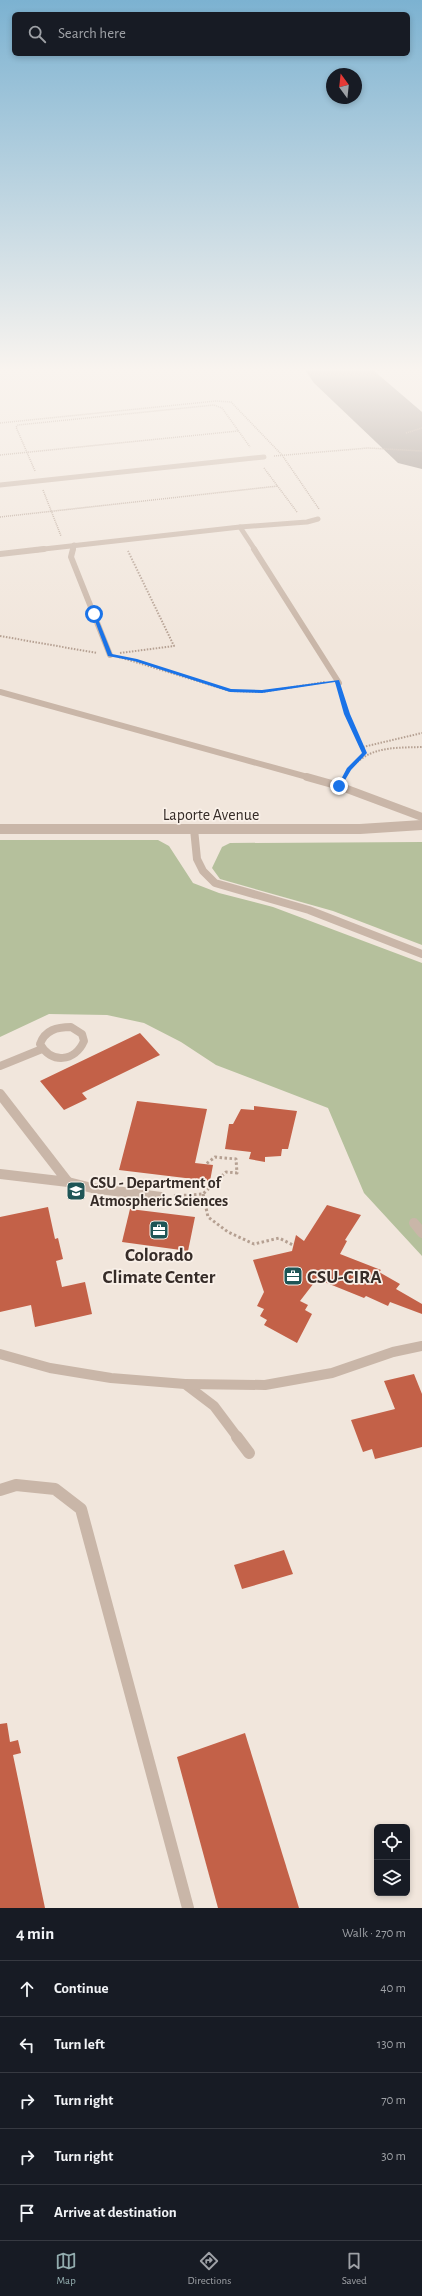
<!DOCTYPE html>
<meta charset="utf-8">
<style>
body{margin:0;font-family:"Alegreya Sans",sans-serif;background:#20242c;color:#f1f3f6}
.controls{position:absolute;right:12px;bottom:12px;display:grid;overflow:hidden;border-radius:6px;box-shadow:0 2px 6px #0003}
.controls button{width:36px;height:36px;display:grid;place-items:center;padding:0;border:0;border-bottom:1px solid #363941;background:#171b24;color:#f1f3f6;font:20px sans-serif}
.compass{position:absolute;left:326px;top:68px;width:36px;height:36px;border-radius:50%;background:#171b24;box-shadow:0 2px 6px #0003;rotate:345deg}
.stop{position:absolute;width:12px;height:12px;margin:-9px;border:3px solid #1a73e8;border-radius:50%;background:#fff}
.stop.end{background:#1a73e8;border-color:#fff;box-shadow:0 1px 4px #0008}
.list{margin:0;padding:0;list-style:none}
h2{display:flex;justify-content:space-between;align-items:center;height:52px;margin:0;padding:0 16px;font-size:17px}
h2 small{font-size:13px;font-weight:400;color:#9ea1a6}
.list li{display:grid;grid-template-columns:26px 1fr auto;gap:12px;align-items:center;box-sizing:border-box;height:56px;padding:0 16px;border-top:1px solid #363941}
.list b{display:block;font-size:15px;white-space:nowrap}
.list em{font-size:13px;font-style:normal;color:#9ea1a6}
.icon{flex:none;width:22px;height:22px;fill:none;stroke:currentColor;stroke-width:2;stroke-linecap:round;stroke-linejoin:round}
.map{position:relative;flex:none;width:422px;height:1908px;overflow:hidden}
.search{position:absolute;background:#171b24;box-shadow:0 2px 6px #0003;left:12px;right:12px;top:12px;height:44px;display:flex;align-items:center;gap:10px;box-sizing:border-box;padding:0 14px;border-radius:6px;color:#9ea1a6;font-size:15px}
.sheet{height:332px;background:#171b24}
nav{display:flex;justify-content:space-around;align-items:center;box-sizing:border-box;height:56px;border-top:1px solid #363941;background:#171b24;font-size:11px;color:#9ea1a6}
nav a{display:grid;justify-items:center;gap:2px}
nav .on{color:#92acae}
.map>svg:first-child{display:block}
.green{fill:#b5c09c}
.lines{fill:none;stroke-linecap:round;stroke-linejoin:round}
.runway{fill:#948982;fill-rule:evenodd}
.building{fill:#c36148}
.path-far2{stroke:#b5a092;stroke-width:1.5;stroke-dasharray:1 1;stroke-linecap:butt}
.path-far1{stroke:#b5a092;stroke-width:2;stroke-dasharray:1.5 1.5;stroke-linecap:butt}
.path{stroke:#b5a092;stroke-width:3;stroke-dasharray:2.5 2.5;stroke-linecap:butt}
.service-far4{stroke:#c9b6a8;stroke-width:5}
.service-far3{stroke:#c9b6a8;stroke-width:6}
.service-far2{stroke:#c9b6a8;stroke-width:8}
.service-far1{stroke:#c9b6a8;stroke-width:10}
.service{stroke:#c9b6a8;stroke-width:12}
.tertiary{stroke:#c9b6a8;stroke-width:10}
.route{fill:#1a73e8}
.labels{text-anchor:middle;stroke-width:3.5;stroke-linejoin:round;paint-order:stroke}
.street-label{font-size:16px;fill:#362c28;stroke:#f9f0e8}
.poi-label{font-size:16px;font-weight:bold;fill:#362c28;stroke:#f9f0e8;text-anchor:start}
.near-poi-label{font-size:19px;font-weight:bold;fill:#362c28;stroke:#f9f0e8}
</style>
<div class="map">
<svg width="422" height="1908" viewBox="0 0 422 1908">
<rect width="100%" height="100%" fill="#f1e6dc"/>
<g class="green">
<path d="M0 840H158L169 846 193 883 219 893 273 907 422 963V1256L364 1193 328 1108 216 1065 181 1042 144 1023 107 1015 49 1014 0 1037Z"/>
<path d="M422 842V945L333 911 220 879 212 868 222 847 230 843Z"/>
</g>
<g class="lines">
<path class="runway" d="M305 370H373L422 412V469L398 463 314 383Z"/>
</g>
<g class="building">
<path d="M140 1033 160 1055 82 1093 87 1099 64 1110 40 1081Z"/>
<path d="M137 1101 207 1109 195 1163 213 1165 210 1181 119 1170Z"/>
<path d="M254 1106 297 1111 288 1149H282L281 1156 265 1157V1162L249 1159 251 1152 225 1149 229 1124H233L241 1109 254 1110Z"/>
<path d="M327 1205 361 1215 345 1240 347 1241 340 1254 381 1270 379 1272 400 1284 396 1289 422 1304V1314L390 1302 388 1306 366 1296 364 1298 317 1279 300 1301 308 1305 305 1310 312 1314 297 1343 264 1325 267 1320 260 1316 264 1309 257 1306 264 1292 253 1260 292 1251 296 1235 304 1241Z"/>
<path d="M48 1207 55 1239 58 1238 63 1259 56 1261 62 1287 85 1282 92 1314 35 1327 31 1305 0 1312V1217Z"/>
<path d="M130 1209 195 1217 188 1251 122 1242Z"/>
<path d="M414 1374 422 1394V1447L375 1459 372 1449 363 1452 351 1420 395 1409 384 1381Z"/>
<path d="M284 1550 293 1574 242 1589 234 1565Z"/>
<path d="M7 1723 10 1742 18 1740 21 1753 13 1755 45 1908H0V1724Z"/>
<path d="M245 1733 299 1908H218L177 1757Z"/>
</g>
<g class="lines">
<g class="path-far2">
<path d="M0 423 216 401 231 402 282 455 319 509"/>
<path d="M406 433 422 428"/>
<path d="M0 455 238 431"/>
<path d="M274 456 368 448 422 451"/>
<path d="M264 468 297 512"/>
<path d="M35 471 16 427 18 425 214 405 222 408 250 447"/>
<path d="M43 490 61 536"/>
<path d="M0 517 278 486"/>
</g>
<g class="path-far1">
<path d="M0 636 97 653"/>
<path d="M120 653 174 646 128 551"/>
<path d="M119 657 230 691 262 692 325 682"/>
<path d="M341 693 347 714 364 753"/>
<path d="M363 747 422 733"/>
<path d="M345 775C367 746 389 748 422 747"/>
</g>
<g class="path">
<path d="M203 1194 208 1217 228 1232 254 1244 279 1238 293 1245"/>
<path d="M174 1196 203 1194 226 1172 237 1173 236 1159 215 1157 206 1164"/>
</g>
<g class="service-far4">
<path d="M0 485 264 457"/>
<path d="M240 527 307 522 318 519"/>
<path d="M35 550 240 527 255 550"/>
<path d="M73 550 74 545"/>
</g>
<g class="service-far3">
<path d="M73 549 71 557 110 655"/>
<path d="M254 549 339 683"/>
<path d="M0 554 44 549"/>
<path d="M0 692 311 778"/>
</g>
<g class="service-far2">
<path d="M307 777 339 786 422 817"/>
<path d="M194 829 197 859 203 871 215 883 309 910 422 954"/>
<path d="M71 1027 82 1034 84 1041C75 1062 51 1064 40 1044 45 1030 57 1027 71 1027Z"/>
<path d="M0 1066 42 1049"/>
</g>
<g class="service-far1">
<path d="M0 1094 68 1182 0 1174"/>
<path d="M68 1182 92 1188 161 1197"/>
<path d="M414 1223 422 1233"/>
<path d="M0 1354 50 1368 111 1378 185 1384 214 1406 238 1438"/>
<path d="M185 1384 265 1385 332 1373 393 1352 422 1346"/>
</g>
<g class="service">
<path d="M237 1437 249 1453"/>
<path d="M0 1490 16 1485 55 1489 81 1509 188 1908"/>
</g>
<path class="tertiary" d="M0 829H360L422 825"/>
</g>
<linearGradient id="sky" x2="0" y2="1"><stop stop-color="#7cb2d1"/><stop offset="0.58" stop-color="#f9f4ef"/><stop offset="1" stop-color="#f9f4ef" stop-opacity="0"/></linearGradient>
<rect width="422" height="637" fill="url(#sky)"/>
<path class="route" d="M92 613 96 614 112 654 137 659 231 689 262 690 339 680 350 714 367 753 351 770 341 787H337L347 768 362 753 344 714 335 682 262 693 230 692 134 661 108 656Z"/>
<defs>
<g id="school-square" transform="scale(1)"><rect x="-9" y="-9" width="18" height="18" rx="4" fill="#1e5556" stroke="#f9f0e8"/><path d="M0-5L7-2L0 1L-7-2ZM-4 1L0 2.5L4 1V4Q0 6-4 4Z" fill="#fff"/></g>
<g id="office-square" transform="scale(1)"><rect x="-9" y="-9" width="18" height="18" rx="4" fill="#1e5556" stroke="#f9f0e8"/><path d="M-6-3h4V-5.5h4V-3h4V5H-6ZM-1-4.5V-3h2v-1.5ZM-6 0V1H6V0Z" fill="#fff"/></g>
</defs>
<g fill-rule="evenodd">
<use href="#school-square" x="76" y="1191"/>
<use href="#office-square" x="159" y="1230"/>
<use href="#office-square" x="293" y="1276"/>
</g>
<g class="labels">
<g class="street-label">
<text x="211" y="820">Laporte Avenue</text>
</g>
<g class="poi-label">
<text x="90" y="1188">CSU - Department of<tspan x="90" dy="18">Atmospheric Sciences</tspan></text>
</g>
<g class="near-poi-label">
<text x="159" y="1261">Colorado<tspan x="159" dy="22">Climate Center</tspan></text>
<text x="307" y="1283" text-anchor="start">CSU-CIRA</text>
</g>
</g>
</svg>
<div class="controls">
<button><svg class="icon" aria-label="locate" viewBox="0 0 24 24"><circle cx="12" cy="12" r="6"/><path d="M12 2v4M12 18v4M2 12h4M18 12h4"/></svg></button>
<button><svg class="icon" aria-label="layers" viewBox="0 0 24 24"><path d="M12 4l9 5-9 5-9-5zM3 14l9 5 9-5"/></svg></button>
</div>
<svg class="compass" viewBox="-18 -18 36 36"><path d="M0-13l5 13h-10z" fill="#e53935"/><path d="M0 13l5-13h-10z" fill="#9ea1a6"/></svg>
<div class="stop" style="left:94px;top:614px"></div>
<div class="stop end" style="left:339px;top:786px"></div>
<div class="search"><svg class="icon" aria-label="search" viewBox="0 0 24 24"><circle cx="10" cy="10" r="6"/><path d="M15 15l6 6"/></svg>Search here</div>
</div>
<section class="sheet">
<h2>4 min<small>Walk · 270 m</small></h2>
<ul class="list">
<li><svg class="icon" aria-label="ahead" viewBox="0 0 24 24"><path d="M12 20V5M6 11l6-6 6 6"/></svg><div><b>Continue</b></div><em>40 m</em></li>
<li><svg class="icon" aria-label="left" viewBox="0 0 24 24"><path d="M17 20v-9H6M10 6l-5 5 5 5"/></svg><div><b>Turn left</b></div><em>130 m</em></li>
<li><svg class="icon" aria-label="right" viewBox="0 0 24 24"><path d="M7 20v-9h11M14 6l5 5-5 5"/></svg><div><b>Turn right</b></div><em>70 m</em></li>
<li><svg class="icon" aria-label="right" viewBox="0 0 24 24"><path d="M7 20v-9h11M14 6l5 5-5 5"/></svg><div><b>Turn right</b></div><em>30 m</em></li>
<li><svg class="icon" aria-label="arrive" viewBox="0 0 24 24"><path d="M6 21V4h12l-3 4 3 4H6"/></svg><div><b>Arrive at destination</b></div></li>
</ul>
</section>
<nav>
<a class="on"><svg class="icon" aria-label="map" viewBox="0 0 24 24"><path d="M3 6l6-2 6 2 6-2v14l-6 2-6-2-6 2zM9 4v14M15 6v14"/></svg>Map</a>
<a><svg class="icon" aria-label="directions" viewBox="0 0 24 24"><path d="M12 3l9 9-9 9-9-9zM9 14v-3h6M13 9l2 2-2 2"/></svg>Directions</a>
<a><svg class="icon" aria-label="saved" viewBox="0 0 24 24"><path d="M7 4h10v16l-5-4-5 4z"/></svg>Saved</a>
</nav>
